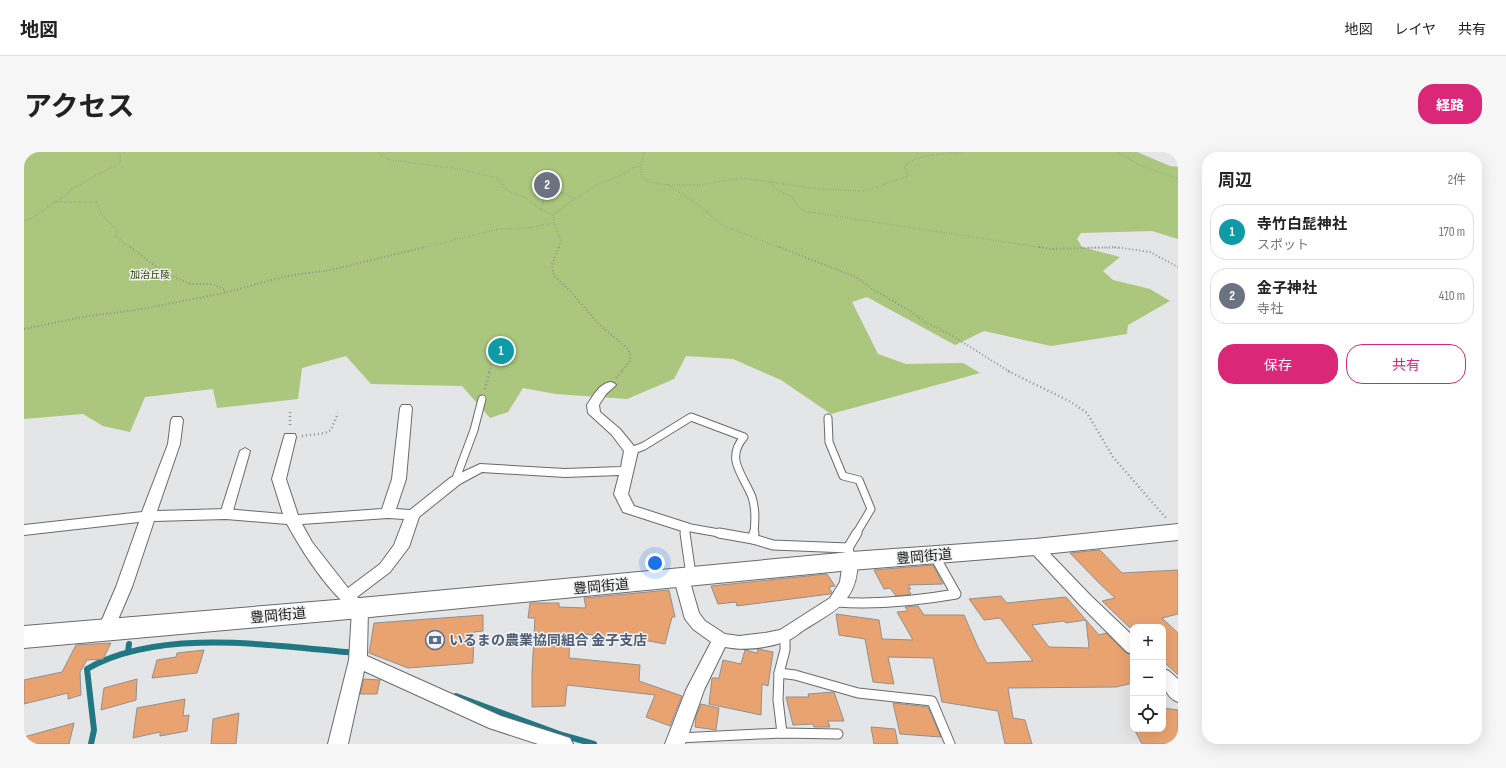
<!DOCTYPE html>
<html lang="ja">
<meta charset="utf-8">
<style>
body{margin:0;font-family:"Sofia Sans Condensed","Noto Sans JP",sans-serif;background:#f6f6f6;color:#222}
.controls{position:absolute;right:12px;bottom:12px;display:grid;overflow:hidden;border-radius:8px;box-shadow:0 4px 16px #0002}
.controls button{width:36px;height:36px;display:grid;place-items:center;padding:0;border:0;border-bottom:1px solid #e0e0e0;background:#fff;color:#222;font:20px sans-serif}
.you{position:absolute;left:631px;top:411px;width:14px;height:14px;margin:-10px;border:3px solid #fff;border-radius:50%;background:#1a73e8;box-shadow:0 0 0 6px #1a73e833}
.badge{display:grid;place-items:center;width:26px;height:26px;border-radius:50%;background:#db2777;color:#fff;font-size:13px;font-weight:700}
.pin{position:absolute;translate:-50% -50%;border:2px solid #fff;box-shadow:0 1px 4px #0006}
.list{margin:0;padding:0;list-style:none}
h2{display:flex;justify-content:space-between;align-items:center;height:52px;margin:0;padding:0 16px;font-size:17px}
h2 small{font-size:13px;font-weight:400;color:#767676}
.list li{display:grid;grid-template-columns:26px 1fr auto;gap:12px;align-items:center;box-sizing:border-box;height:56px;margin:0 8px 8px;padding:0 8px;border:1px solid #e0e0e0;border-radius:16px}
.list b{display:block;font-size:15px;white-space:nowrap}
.list p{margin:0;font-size:13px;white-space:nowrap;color:#767676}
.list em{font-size:13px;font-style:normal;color:#767676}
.actions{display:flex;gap:8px;padding:12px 16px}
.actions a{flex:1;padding:9px 0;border:1px solid #db2777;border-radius:16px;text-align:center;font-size:14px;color:#db2777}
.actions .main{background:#db2777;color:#fff}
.icon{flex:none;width:22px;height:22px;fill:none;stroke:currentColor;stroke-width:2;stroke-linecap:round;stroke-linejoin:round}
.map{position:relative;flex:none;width:1154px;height:592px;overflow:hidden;border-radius:16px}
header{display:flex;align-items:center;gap:24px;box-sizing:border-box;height:56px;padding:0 20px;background:#fff;border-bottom:1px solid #e0e0e0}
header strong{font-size:19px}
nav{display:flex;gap:22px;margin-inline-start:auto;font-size:14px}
.intro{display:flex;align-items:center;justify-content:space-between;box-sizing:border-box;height:96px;padding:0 24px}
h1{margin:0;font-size:28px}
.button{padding:10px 18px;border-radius:16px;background:#db2777;color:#fff;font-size:14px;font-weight:700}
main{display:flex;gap:24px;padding:0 24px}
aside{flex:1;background:#fff;border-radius:16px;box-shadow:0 4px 16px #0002}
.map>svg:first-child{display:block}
.green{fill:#abc67d}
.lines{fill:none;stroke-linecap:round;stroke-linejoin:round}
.stream{stroke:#1f7884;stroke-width:6}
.building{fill:#e9a371;stroke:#91908f;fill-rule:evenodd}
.service-far1-casing{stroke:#6a6a6b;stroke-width:9}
.service-casing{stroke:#6a6a6b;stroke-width:11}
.pedestrian-casing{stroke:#6a6a6b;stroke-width:2}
.minor-casing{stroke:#6a6a6b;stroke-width:2}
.primary-casing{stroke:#6a6a6b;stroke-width:2}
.path-far2{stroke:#909091;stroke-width:1.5;stroke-dasharray:0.5 2;stroke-linecap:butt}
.path-far1{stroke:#909091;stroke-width:2;stroke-dasharray:1 2.5;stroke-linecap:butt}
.path{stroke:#909091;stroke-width:2.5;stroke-dasharray:1 3;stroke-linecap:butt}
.service-far1{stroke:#fff;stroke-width:7}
.service{stroke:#fff;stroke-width:9}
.pedestrian{fill:#fff;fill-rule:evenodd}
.minor{fill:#fff;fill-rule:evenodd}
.primary{fill:#fff;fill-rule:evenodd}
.labels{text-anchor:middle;stroke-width:3;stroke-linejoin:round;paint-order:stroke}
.far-park-label{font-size:10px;fill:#2b3b01;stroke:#f1f2f3}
.near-street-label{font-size:14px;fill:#171717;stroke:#f1f2f3}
.near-service-label{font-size:14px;font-weight:bold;fill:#4e5e75;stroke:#f1f2f3;text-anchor:start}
</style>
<header>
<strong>地図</strong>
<nav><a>地図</a><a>レイヤ</a><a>共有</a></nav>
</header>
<div class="intro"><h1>アクセス</h1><a class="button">経路</a></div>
<main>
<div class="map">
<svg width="1154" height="592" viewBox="0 0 1154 592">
<rect width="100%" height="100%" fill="#e4e5e6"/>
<path class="green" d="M0 0H1113L1146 14 1154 15V87L1128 79 1057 81 1053 87 1058 95 1096 105 1079 119 1089 128 1126 137 1146 149 1104 173 1103 182 1027 194 960 179 931 193 843 145 828 150 854 202 882 212 939 211 956 221 807 262 757 228 709 207 662 204 650 227 603 247 532 242 499 236 484 260 466 266 438 234 347 232 322 204 278 216 274 247 193 256 189 237 121 245 106 280 79 274 59 262 0 267Z"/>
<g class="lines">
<g class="stream">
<path d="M104 500 105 492"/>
<path d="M432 544 538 583 570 592"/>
<path d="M67 592 70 578 63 517C135 475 251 494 331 501"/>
</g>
</g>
<g class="building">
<path d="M1076 398 1098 421 1154 418V462L1138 466 1154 481V523L1139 509V475H1105L1078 449 1091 446 1075 431 1046 401Z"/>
<path d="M909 413 919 432 884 433 887 437H884L887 442 872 444 866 436 860 437 850 418Z"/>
<path d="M803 422 811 434 805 435 808 441 806 442 713 454 712 450 694 452 687 434Z"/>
<path d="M645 438 651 465H648L641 492 593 483V485L546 481 545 506 616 513 615 529 658 544 646 574 622 565 631 543 543 533 541 554 508 555V521L511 466H504L506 451H535V455L562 456 560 446Z"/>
<path d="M977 444 983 451 1042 445 1075 483 1082 481 1102 501 1109 503V531L1092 535 984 536 989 566 1001 568 1008 592H981L974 559 918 550 909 506 864 505 870 532 849 530 841 487 815 483 812 462 855 468 858 487 889 488 873 460 884 459 881 455 894 454 900 463H940L954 495 963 511 1009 509 976 466 960 468 945 447ZM1062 468 1065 496 1025 495 1008 473 1040 469 1042 471Z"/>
<path d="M459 463V479L450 480 449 511 384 516 345 501 350 471Z"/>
<path d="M87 491 79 507 63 508 56 520 57 543 44 547V541L0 552V528L38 520 52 493Z"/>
<path d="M734 497 749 500 744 534 738 532 737 563 685 552 688 526H695L699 508 717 512 721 498 733 501Z"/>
<path d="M180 498 173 521 128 526 133 508 152 505 153 501Z"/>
<path d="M113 527 112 548 77 558 80 536Z"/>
<path d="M340 527 356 528 353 542H336Z"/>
<path d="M810 540 820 569H804L806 575H790L789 572 769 573 762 545H785L784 542Z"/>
<path d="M161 547 159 564 165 563 163 579 136 584V580L109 586 113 556Z"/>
<path d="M869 551 904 555 917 585 876 582Z"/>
<path d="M677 552 695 556 692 578 671 575 672 564Z"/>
<path d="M1139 556 1154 558V592H1118L1110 577H1139Z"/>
<path d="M215 561 212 592H187L189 567Z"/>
<path d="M50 571 45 592H0V585Z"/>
<path d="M847 575 871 577 874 592H850Z"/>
</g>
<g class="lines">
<g class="service-far1-casing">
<g id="service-far1">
<path d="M804 266 805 290 819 324 835 328 847 357 832 382"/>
<path d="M607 299 620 294 667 265 720 285C701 307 719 322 728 345 732 358 731 369 730 382"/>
<path d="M431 329 450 278 458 247"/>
<path d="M661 382V375L701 382"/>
</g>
</g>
<g class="service-casing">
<g id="service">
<path d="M661 381 667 423"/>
<path d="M695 381 729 387 749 393 824 396 827 409"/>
<path d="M729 387 730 381"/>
<path d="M824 396 833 381"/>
<path d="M812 450C853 453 892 449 932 442L910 403"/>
<path d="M755 521 771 523 834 541 908 549 926 592"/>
<path d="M758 581 754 548 755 521 761 498V483"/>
<path d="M654 586 758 581 814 582"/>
</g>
</g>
<g class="pedestrian-casing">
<path id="pedestrian" d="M221 296 226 299 208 362 206 365H198L196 362 216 299Z"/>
</g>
<g class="minor-casing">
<g id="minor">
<path d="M586 230 590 231 592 233 582 242 575 253 576 260 596 277 614 299 604 342 610 354 666 372 668 375 666 378 661 380 599 360 590 342 595 323 541 325 458 320 436 332 395 365 385 395 366 420 333 445 342 452 344 456 343 504 477 564 546 586 549 592H514L465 576 340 519 324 592H304L325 508 328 458C303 438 279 401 263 372L202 367 130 369 108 435 90 477 88 482 82 483 76 482 74 477 92 435 115 370 0 383V373L118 360 144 292 147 268 149 265H157L159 268 156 292 133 359 202 357 259 362 248 327 260 285 261 282H271L272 285 262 327 274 363 358 357 368 327 376 256 378 253H386L388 256 382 327 372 357 386 358 426 326 456 312 541 317 597 315 600 299 588 283 564 261 563 253C569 244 575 232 586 230ZM364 366 380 367 370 393 356 412 324 436 288 390 278 372Z"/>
<path d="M1011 390 1016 391 1067 444 1109 484V502L1103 500 1055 452 1006 399 1003 395 1006 391Z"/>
<path d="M827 404 832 405C835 410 834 414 833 420 829 453 805 462 780 478 775 481 770 486 765 488 745 496 722 499 701 495L680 538 661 592H641L662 538 687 490 669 477 661 467 650 427 652 423 658 421 664 423 675 461 681 469 701 482 715 484 741 481 756 478 806 446 816 430 819 409 822 405Z"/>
<path d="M1139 517 1145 519 1154 527V550C1139 544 1139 530 1139 517Z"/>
</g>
</g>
<g class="primary-casing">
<path id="primary" d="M1154 372V388L1011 403 827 418 336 466 0 496V474L336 446 827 400 1011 387Z"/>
</g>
<g class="path-far2">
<path d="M354 0 358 4 367 8 435 17 473 26 478 29 479 34 484 39 502 46 514 56 529 63"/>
<path d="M620 0 617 14V24L625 30 645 33H675L718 26 795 37 841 39 884 24 880 15C894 0 920 3 939 0"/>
<path d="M1093 0 1116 13 1154 27"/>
<path d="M746 30 752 37 768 45 776 57 785 60 1021 96"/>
<path d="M645 33 673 52 698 73 757 96"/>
<path d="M534 37 538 41 551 46"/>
<path d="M30 50H73L77 62 93 78 92 85 107 96"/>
<path d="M517 59 523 37"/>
<path d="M0 69 6 67 42 43 49 36 92 13 96 10 97 4 93 0"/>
<path d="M397 96 475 77 504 76 530 71"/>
<path d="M534 96 537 89 530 71 529 63 549 48 575 32 600 22 608 16 617 14"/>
<path d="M1058 96H1099"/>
</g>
<g class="path-far1">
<path d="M106 95 130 113 152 126 166 132H188L201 138V140"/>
<path d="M535 95 528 113 530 124 545 138 577 174 603 196 606 202V209L597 220"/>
<path d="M755 95 832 125 848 137 886 159 901 170 927 183 986 220"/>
<path d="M1015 95 1027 97 1090 95"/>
<path d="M1091 95 1126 100 1154 115"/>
<path d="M0 177 64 164 112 158 200 141 263 124 307 118 401 95"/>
<path d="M465 220 468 210"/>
</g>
<g class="path">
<path d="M984 219 1047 250 1063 261 1089 305 1142 366"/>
<path d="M592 226 598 219"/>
<path d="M461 237 466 219"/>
<path d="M266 260V275"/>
<path d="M278 284 301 281 307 278 314 261"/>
</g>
<use href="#service-far1" class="service-far1"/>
<use href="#service" class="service"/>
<use href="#pedestrian" class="pedestrian"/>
<use href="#minor" class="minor"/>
<use href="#primary" class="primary"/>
</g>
<defs>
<g id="bank-ring" transform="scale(1)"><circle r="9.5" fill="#f1f2f3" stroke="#5c6f8a" stroke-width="1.5"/><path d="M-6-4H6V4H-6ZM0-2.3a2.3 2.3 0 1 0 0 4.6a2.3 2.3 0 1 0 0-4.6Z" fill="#5c6f8a"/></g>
</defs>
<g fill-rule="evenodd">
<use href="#bank-ring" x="411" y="488"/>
</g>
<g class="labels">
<g class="far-park-label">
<text x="126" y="126">加治丘陵</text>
</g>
<g class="near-street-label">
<text transform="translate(900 404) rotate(-5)" y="5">豊岡街道</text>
<text transform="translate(577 434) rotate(-5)" y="5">豊岡街道</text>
<text transform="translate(254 463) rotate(-5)" y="5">豊岡街道</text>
</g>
<g class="near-service-label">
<text x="425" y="493">いるまの農業協同組合 金子支店</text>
</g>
</g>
</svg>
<div class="controls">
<button>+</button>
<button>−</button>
<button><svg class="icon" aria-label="locate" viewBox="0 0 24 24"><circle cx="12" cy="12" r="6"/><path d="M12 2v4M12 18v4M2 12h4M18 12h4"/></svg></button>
</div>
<div class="you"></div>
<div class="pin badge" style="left:477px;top:199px;background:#0f9aa8">1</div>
<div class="pin badge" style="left:523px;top:33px;background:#6b7280">2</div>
</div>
<aside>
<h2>周辺<small>2件</small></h2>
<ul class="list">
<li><span class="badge" style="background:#0f9aa8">1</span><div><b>寺竹白髭神社</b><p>スポット</p></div><em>170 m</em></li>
<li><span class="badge" style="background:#6b7280">2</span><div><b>金子神社</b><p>寺社</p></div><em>410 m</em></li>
</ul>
<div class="actions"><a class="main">保存</a><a>共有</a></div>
</aside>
</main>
